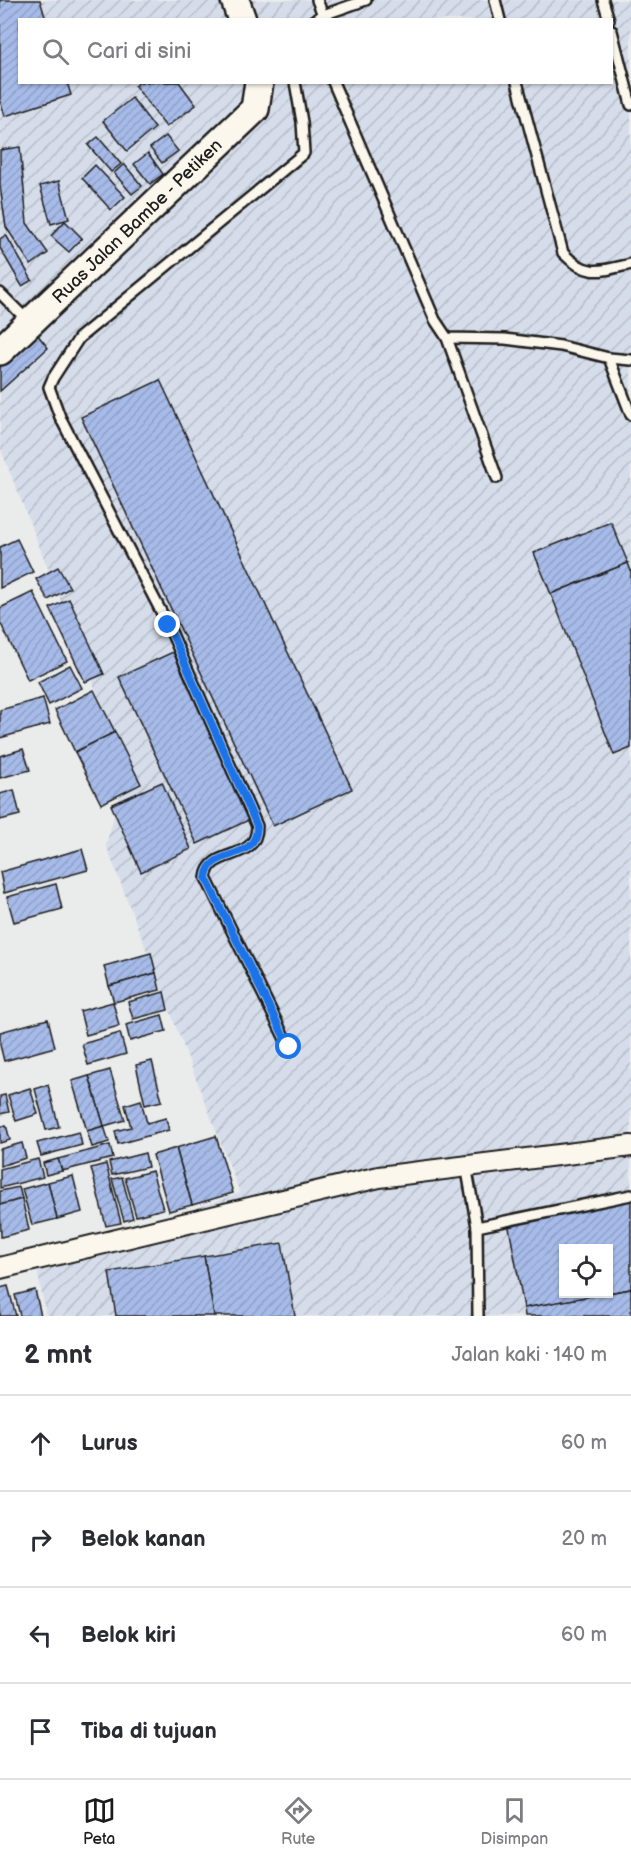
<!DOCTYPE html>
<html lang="id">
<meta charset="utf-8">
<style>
body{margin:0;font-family:"Balsamiq Sans",sans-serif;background:#f2f2f3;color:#2b2b33}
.controls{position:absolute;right:18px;bottom:18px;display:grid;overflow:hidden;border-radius:0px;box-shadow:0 2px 4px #0004}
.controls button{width:54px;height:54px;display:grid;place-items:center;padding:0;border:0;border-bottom:2px solid #e1e1e2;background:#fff;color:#2b2b33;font:30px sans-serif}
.stop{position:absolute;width:18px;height:18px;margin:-14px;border:4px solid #1a73e8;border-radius:50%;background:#fff}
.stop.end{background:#1a73e8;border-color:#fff;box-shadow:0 2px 6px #0008}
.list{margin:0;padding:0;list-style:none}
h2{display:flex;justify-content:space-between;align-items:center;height:78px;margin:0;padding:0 24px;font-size:26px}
h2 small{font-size:20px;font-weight:400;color:#7c7c81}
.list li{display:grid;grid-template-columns:39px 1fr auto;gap:18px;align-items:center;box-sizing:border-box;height:96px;padding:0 24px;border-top:2px solid #e1e1e2}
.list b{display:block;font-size:22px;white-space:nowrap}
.list em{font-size:20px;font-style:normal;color:#7c7c81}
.icon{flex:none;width:33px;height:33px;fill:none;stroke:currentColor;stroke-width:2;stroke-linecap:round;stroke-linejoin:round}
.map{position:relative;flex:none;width:631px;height:1316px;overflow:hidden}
.search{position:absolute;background:#fff;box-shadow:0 2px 4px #0004;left:18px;right:18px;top:18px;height:66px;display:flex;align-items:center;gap:15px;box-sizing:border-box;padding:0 21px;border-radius:0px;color:#7c7c81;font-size:22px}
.sheet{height:462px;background:#fff}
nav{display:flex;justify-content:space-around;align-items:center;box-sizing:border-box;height:84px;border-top:2px solid #e1e1e2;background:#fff;font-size:16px;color:#7c7c81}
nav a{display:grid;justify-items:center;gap:3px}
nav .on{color:#1c1c1c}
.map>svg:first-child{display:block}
.industrial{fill:url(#industrial-furrows);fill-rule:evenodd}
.building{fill:url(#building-hatch);stroke:#1c1c1c;stroke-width:1.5}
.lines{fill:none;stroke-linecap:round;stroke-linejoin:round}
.lane-casing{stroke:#1c1c1c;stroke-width:14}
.street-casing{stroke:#1c1c1c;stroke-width:24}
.secondary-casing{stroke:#1c1c1c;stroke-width:32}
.lane{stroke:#fbf7ec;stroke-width:9}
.street{stroke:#fbf7ec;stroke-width:20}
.secondary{stroke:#fbf7ec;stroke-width:27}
.route{stroke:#1a73e8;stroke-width:8}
.labels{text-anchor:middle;stroke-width:6;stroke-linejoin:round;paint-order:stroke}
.street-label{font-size:18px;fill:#1c1c1c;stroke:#fbf7ec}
</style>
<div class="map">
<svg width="631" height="1316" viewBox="0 0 631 1316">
<defs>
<pattern id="industrial-furrows" width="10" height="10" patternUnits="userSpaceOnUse" patternTransform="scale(1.5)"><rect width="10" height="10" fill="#d6ddea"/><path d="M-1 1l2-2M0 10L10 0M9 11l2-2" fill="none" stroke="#b7bdc8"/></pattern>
<pattern id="building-hatch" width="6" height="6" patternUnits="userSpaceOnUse" patternTransform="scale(1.5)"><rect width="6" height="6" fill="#a7bbe9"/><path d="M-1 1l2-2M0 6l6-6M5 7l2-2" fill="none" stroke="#8fa0c7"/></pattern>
</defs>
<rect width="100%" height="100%" fill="#eaebeb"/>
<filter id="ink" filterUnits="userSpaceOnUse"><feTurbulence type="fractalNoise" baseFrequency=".0167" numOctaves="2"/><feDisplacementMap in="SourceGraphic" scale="12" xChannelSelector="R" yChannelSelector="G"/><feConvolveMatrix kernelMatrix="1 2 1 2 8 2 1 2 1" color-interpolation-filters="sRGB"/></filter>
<g filter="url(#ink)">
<path class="industrial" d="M0 0H631V1316H46L36 1264 240 1193 106 845 127 769 0 447ZM20 20H612V82H20ZM564 1248H608V1294H564Z"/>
<g class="building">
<path d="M0 0H40L46 20H20V82H67L71 95 5 116 0 101Z"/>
<path d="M140 82H179L196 105 166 127 135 86Z"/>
<path d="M132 98 155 128 127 151 103 121Z"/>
<path d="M166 136 178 151 162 163 150 148Z"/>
<path d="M98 137 121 164 111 172 88 145Z"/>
<path d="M20 147 27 223 48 253 31 265 6 227 0 186V150Z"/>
<path d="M148 153 163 174 150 184 134 164Z"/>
<path d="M124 164 142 186 132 194 114 173Z"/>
<path d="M95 165 125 197 111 210 82 178Z"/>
<path d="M59 181 69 219 51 224 40 186Z"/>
<path d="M65 221 82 238 69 252 51 236Z"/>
<path d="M6 235 32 280 22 286 0 248V239Z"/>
<path d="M37 334 48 348 0 391V367Z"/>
<path d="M160 380 352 789 273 826 81 417Z"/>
<path d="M611 522 628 563 551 594 534 553Z"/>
<path d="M17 539 33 572 0 588V547Z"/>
<path d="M628 563 631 571V748L614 755 551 594Z"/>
<path d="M58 567 70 588 48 600 36 579Z"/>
<path d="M33 592 67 661 28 680 0 622V608Z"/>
<path d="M69 599 104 674 85 682 50 608Z"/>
<path d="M173 652 251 819 197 844 119 677Z"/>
<path d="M70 665 82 688 49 705 38 682Z"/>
<path d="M94 690 115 732 75 752 55 710Z"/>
<path d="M43 698 50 724 0 738V710Z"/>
<path d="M115 732 141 784 101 804 75 752Z"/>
<path d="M23 749 30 770 0 778V756Z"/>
<path d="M162 782 191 849 141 872 111 805Z"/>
<path d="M14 790 20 815 0 820V794Z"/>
<path d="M82 849 88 870 4 893 0 872Z"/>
<path d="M56 884 62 909 14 922 7 897Z"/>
<path d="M151 953 156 973 109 986 104 966Z"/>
<path d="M156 973 160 990 114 1002 109 986Z"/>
<path d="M164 992 168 1010 133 1019 128 1002Z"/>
<path d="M113 1002 119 1026 86 1035 80 1011Z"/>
<path d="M162 1015 166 1031 130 1041 126 1025Z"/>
<path d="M48 1019 55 1047 4 1061 0 1045V1032Z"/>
<path d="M120 1033 126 1054 88 1065 82 1044Z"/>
<path d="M152 1061 162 1101 145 1105 136 1065Z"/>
<path d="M110 1070 125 1120 104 1126 89 1076Z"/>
<path d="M89 1076 104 1126 87 1131 72 1081Z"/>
<path d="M48 1085 59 1127 46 1130 35 1089Z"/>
<path d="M30 1088 38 1114 16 1121 8 1095Z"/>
<path d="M5 1095 9 1112 0 1114V1096Z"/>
<path d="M141 1100 147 1123 166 1118 169 1130 118 1144 115 1131 131 1127 125 1105Z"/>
<path d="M6 1125 10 1140 0 1143V1127Z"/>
<path d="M104 1126 109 1142 92 1147 87 1131Z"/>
<path d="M79 1132 82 1145 41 1156 37 1143Z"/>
<path d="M216 1136 233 1193 192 1205 176 1148Z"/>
<path d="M22 1143 26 1158 0 1166V1149Z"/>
<path d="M110 1145 113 1158 62 1171 58 1159Z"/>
<path d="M176 1148 192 1205 169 1211 153 1155Z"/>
<path d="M145 1153 148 1167 112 1175 109 1162Z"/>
<path d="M38 1159 43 1177 0 1188V1169Z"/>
<path d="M58 1159 62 1171 46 1175 43 1163Z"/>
<path d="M106 1164 121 1223 106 1226 91 1168Z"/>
<path d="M152 1171 163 1209 136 1216 125 1178Z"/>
<path d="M73 1176 82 1212 57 1219 48 1182Z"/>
<path d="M122 1177 133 1218 124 1221 112 1179Z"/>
<path d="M48 1182 57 1219 32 1225 22 1189Z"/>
<path d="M19 1187 22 1199 0 1205V1191Z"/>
<path d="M22 1199 29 1230 1 1237 0 1205Z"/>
<path d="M631 1200V1289L608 1293V1248H564V1294H605L524 1308 508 1222Z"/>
<path d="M282 1243 295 1316H214L204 1256Z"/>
<path d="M204 1256 214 1316H116L109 1272Z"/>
<path d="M8 1286 16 1316H0V1288Z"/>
<path d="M631 1289V1316H525L524 1308Z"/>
<path d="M35 1290 41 1316H20L15 1295Z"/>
</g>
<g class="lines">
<g class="lane-casing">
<g id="lane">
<path d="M317 0 323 15"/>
<path d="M495 0 500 20"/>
<path d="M603 0 609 20"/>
<path d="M315 20 323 15 366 0"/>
<path d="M612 31 631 105"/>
<path d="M333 82 435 320 447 338 505 339 561 346 609 358 631 415"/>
<path d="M517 82 563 253C587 278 601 271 631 264"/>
<path d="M0 293 28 321"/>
<path d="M447 338 497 478"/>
<path d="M609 358 631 360"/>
<path d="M289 1047 206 878C209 846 257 864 257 826L168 625 60 417 49 387 53 378 79 338 304 153 302 122 295 82"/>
<path d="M466 1165 477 1227"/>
<path d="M478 1316 477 1227 631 1195"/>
</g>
</g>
<g class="street-casing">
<path id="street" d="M0 1268 379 1177 631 1146"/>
</g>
<g class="secondary-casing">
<g id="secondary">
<path d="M235 0 242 20"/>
<path d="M0 351 255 109 259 82"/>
</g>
</g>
<use href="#lane" class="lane"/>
<use href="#street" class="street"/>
<use href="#secondary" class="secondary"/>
</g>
</g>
<g class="lines" filter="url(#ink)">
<path class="route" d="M168 625 257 826C257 864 209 846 206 878L289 1047"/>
</g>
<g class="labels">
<g class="street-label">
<text transform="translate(137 221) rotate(-44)" y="6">Ruas Jalan Bambe - Petiken</text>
</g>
</g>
</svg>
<div class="controls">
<button><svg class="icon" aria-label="locate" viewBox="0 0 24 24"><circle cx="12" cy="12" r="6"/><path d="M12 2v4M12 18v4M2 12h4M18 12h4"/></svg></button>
</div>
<div class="stop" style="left:289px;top:1047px"></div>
<div class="stop end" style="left:168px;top:625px"></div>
<div class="search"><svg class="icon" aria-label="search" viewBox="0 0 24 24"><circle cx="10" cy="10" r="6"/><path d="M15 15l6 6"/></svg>Cari di sini</div>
</div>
<section class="sheet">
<h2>2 mnt<small>Jalan kaki · 140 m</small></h2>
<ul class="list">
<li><svg class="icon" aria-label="ahead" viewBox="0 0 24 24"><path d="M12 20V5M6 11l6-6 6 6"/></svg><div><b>Lurus</b></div><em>60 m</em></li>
<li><svg class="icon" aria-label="right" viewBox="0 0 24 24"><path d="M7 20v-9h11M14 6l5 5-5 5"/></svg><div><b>Belok kanan</b></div><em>20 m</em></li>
<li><svg class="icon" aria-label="left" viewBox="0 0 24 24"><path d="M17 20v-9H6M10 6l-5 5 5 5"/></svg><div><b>Belok kiri</b></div><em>60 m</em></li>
<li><svg class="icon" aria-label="arrive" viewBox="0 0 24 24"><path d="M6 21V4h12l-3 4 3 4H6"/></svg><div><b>Tiba di tujuan</b></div></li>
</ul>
</section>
<nav>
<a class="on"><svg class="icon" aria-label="map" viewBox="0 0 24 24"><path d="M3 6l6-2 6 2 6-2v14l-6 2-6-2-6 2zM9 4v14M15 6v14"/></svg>Peta</a>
<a><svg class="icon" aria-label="directions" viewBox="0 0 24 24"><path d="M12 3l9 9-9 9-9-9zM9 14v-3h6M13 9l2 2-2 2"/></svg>Rute</a>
<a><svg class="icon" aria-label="saved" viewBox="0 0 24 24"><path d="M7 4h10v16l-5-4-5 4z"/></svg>Disimpan</a>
</nav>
